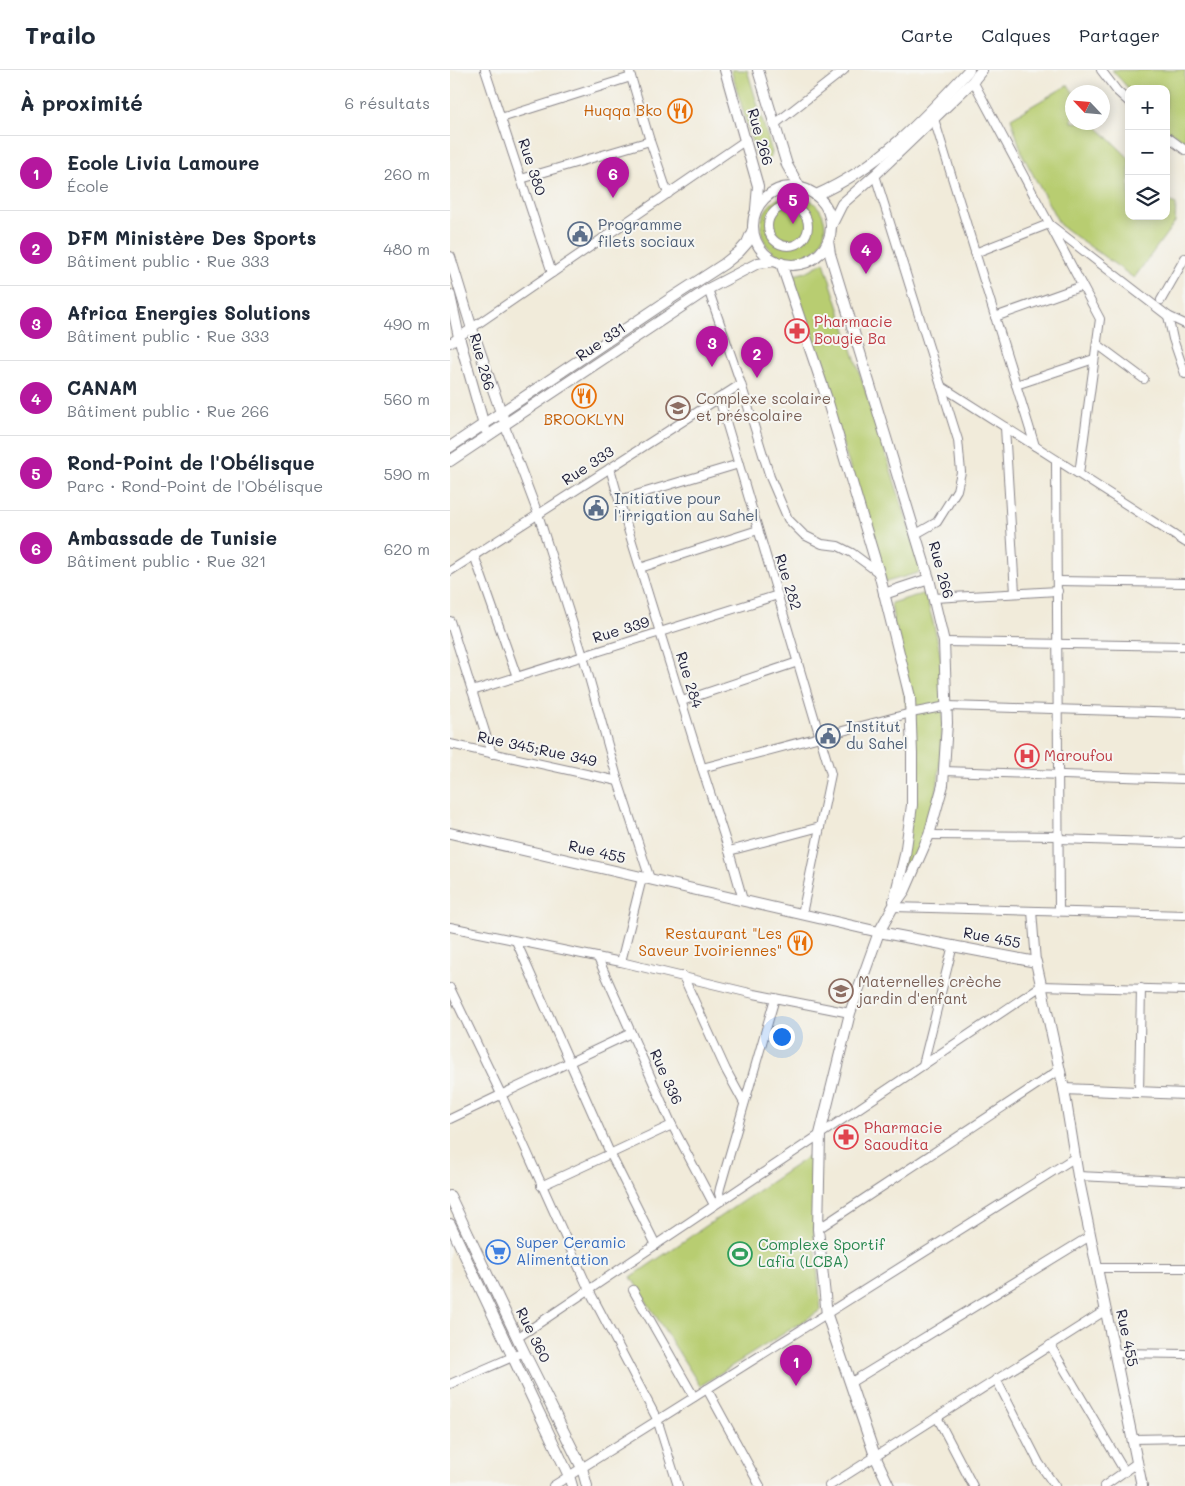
<!DOCTYPE html>
<html lang="fr">
<meta charset="utf-8">
<style>
body{margin:0;font-family:Mali,sans-serif;background:#f2f2f3;color:#1f2937}
.controls{position:absolute;right:15px;top:15px;display:grid;overflow:hidden;border-radius:10px;box-shadow:0 2px 12px #0003}
.controls button{width:45px;height:45px;display:grid;place-items:center;padding:0;border:0;border-bottom:1px solid #e0e1e3;background:#fff;color:#1f2937;font:25px sans-serif}
.compass{position:absolute;left:615px;top:15px;width:45px;height:45px;border-radius:50%;background:#fff;box-shadow:0 2px 12px #0003;rotate:296deg}
.you{position:absolute;left:331px;top:966px;width:18px;height:18px;margin:-12px;border:4px solid #fff;border-radius:50%;background:#1a73e8;box-shadow:0 0 0 8px #1a73e833}
.badge{display:grid;place-items:center;width:32px;height:32px;border-radius:50%;background:#b5179e;color:#fff;font-size:16px;font-weight:700}
.pin{position:absolute;translate:-50% -41px;filter:drop-shadow(0 1px 2px #0008)}
.pin::after{content:'';position:absolute;top:26px;width:18px;height:15px;background:inherit;clip-path:polygon(0 0,100% 0,50% 100%)}
.list{margin:0;padding:0;list-style:none}
h2{display:flex;justify-content:space-between;align-items:center;height:65px;margin:0;padding:0 20px;font-size:21px}
h2 small{font-size:16px;font-weight:400;color:#747a83}
.list li{display:grid;grid-template-columns:32px 1fr auto;gap:15px;align-items:center;box-sizing:border-box;height:75px;padding:0 20px;border-top:1px solid #e0e1e3}
.list b{display:block;font-size:19px;white-space:nowrap}
.list p{margin:0;font-size:16px;white-space:nowrap;color:#747a83}
.list em{font-size:16px;font-style:normal;color:#747a83}
.icon{flex:none;width:28px;height:28px;fill:none;stroke:currentColor;stroke-width:2;stroke-linecap:round;stroke-linejoin:round}
.map{position:relative;flex:none;width:735px;height:1416px;overflow:hidden}
header{display:flex;align-items:center;gap:30px;box-sizing:border-box;height:70px;padding:0 25px;background:#fff;border-bottom:1px solid #e0e1e3}
header strong{font-size:24px}
nav{display:flex;gap:28px;margin-inline-start:auto;font-size:18px}
main{display:flex}
aside{flex:1;background:#fff}
.map>svg:first-child{display:block}
.green{fill:#b8cd71;stroke:#6d7856}
.lines{fill:none;stroke-linecap:round;stroke-linejoin:round}
.street-casing{stroke:#8a868a;stroke-width:10}
.secondary-casing{stroke:#8a868a;stroke-width:12}
.street{stroke:#fff;stroke-width:8}
.secondary{stroke:#fff;stroke-width:10}
.labels{text-anchor:middle;stroke-width:4;stroke-linejoin:round;paint-order:stroke}
.food-label{font-size:15px;fill:#c56008;stroke:#f6f6f2;text-anchor:end}
.street-label{font-size:15px;fill:#22223b;stroke:#f6f6f2}
.service-label{font-size:15px;fill:#4e5e75;stroke:#f6f6f2;text-anchor:start}
.health-label{font-size:15px;fill:#be3a42;stroke:#f6f6f2;text-anchor:start}
.education-label{font-size:15px;fill:#785e54;stroke:#f6f6f2;text-anchor:start}
.shop-label{font-size:15px;fill:#366cbe;stroke:#f6f6f2;text-anchor:start}
.leisure-label{font-size:15px;fill:#27864d;stroke:#f6f6f2;text-anchor:start}
</style>
<header>
<strong>Trailo</strong>
<nav><a>Carte</a><a>Calques</a><a>Partager</a></nav>
</header>
<main>
<aside>
<h2>À proximité<small>6 résultats</small></h2>
<ul class="list">
<li><span class="badge">1</span><div><b>Ecole Livia Lamoure</b><p>École</p></div><em>260 m</em></li>
<li><span class="badge">2</span><div><b>DFM Ministère Des Sports</b><p>Bâtiment public · Rue 333</p></div><em>480 m</em></li>
<li><span class="badge">3</span><div><b>Africa Energies Solutions</b><p>Bâtiment public · Rue 333</p></div><em>490 m</em></li>
<li><span class="badge">4</span><div><b>CANAM</b><p>Bâtiment public · Rue 266</p></div><em>560 m</em></li>
<li><span class="badge">5</span><div><b>Rond-Point de l'Obélisque</b><p>Parc · Rond-Point de l'Obélisque</p></div><em>590 m</em></li>
<li><span class="badge">6</span><div><b>Ambassade de Tunisie</b><p>Bâtiment public · Rue 321</p></div><em>620 m</em></li>
</ul>
</aside>
<div class="map">
<svg width="735" height="1416" viewBox="0 0 735 1416">
<rect width="100%" height="100%" fill="#f6f6f2"/>
<filter id="ink" filterUnits="userSpaceOnUse"><feTurbulence type="fractalNoise" baseFrequency=".02" numOctaves="2"/><feDisplacementMap in="SourceGraphic" scale="10" xChannelSelector="R" yChannelSelector="G"/><feConvolveMatrix kernelMatrix="1 2 1 2 8 2 1 2 1" color-interpolation-filters="sRGB"/></filter>
<filter id="wash" filterUnits="userSpaceOnUse"><feTurbulence type="fractalNoise" baseFrequency=".0096" numOctaves="4" result="noise"/><feDisplacementMap in="SourceGraphic" scale="20" xChannelSelector="R" yChannelSelector="G"/><feGaussianBlur stdDeviation="1.12" result="paint"/><feColorMatrix in="noise" values="0 0 0 0 0 0 0 0 0 0 0 0 0 0 0 0 0 1.4 0 .05"/><feComposite in="paint" operator="in"/></filter>
<g filter="url(#wash)">
<rect width="100%" height="100%" fill="#f1ebda"/>
<g class="green">
<path d="M281 0H297L322 82 321 87 317 90 309 89 306 85Z"/>
<path d="M662 0H735V71L716 59V19H679Z"/>
<path d="M618 15 623 22 622 52 643 53 679 88V146H716V130L726 134 725 152 684 208 610 155 572 84 561 48Z"/>
<circle cx="343" cy="157" r="32"/>
<path d="M374 192 453 438 471 497 468 503 436 512 340 206 356 202Z"/>
<path d="M475 523C481 545 488 568 491 590 495 630 493 673 488 712 486 734 478 754 471 775 466 787 461 807 451 815L465 696 441 533Z"/>
<path d="M368 1080 364 1161 371 1240 250 1316 181 1207Z"/>
</g>
</g>
<g filter="url(#ink)">
<g class="lines">
<g class="street-casing">
<g id="street">
<path d="M35 0 102 203"/>
<path d="M179 0 200 71 218 124"/>
<path d="M651 0 667 21 679 32"/>
<path d="M523 11 650 249 629 404"/>
<path d="M51 48 181 7"/>
<path d="M484 49 585 376"/>
<path d="M325 54 394 0"/>
<path d="M716 66 735 80"/>
<path d="M425 105 508 370 511 402 507 420 487 452 466 464"/>
<path d="M71 109 200 71"/>
<circle cx="338" cy="156" r="20"/>
<path d="M525 183 599 154 718 246 735 254"/>
<path d="M258 219 291 314 320 407 338 449 354 465 372 474 388 476 402 483 429 503"/>
<path d="M711 230 735 188"/>
<path d="M718 246 723 269 735 304"/>
<path d="M545 247 632 216"/>
<path d="M0 273 296 70"/>
<path d="M647 274 694 309"/>
<path d="M566 315 644 289"/>
<path d="M491 316 735 472"/>
<path d="M269 328 381 704 352 844"/>
<path d="M54 354 88 444 133 586 168 711 200 809"/>
<path d="M555 357 565 523"/>
<path d="M606 390 609 841"/>
<path d="M160 398 169 430 252 698 279 781 293 830"/>
<path d="M169 430 289 394"/>
<path d="M24 485 67 607"/>
<path d="M190 498 308 460"/>
<path d="M0 501 291 314"/>
<path d="M608 511 735 513"/>
<path d="M484 528 608 521"/>
<path d="M0 551 42 684"/>
<path d="M494 572 735 576"/>
<path d="M22 621 328 525"/>
<path d="M232 631 348 592"/>
<path d="M0 674 168 711"/>
<path d="M252 698 461 643 497 636 735 643"/>
<path d="M494 701 735 709"/>
<path d="M479 765 609 766"/>
<path d="M609 769 734 773 735 771"/>
<path d="M279 781 370 757"/>
<path d="M443 837 735 845"/>
<path d="M582 841 586 892"/>
<path d="M0 857 171 892 304 924 400 943"/>
<path d="M66 871 160 1083 206 1175"/>
<path d="M148 888 222 1055 264 1135"/>
<path d="M171 892 192 808"/>
<path d="M233 906 276 1000 294 1033"/>
<path d="M0 918 51 1024 139 1220 207 1349 228 1416"/>
<path d="M473 995 503 875"/>
<path d="M689 1022 691 918"/>
<path d="M0 1049 181 963"/>
<path d="M628 1106 735 1111"/>
<path d="M91 1116 222 1055"/>
<path d="M271 1131 269 1123 270 1118 325 928"/>
<path d="M368 1159 609 1000"/>
<path d="M647 1198H735"/>
<path d="M183 1220 244 1327"/>
<path d="M67 1268 591 916 735 920"/>
<path d="M600 1275 675 1402"/>
<path d="M665 1283 735 1284"/>
<path d="M546 1309 589 1393 605 1416"/>
<path d="M400 1313 640 1166"/>
<path d="M0 1314 74 1282"/>
<path d="M257 1319 310 1416"/>
<path d="M487 1347 523 1416"/>
<path d="M683 1369 735 1368"/>
<path d="M103 1416 624 1088"/>
<path d="M379 1416 656 1240"/>
<path d="M654 1416 688 1392"/>
</g>
</g>
<g class="secondary-casing">
<g id="secondary">
<path d="M275 0 308 116 306 139"/>
<path d="M308 0 337 95 350 118"/>
<circle cx="342" cy="156" r="39"/>
<path d="M366 125C428 98 474 49 519 0"/>
<path d="M381 156 392 134 425 105 523 11 532 0"/>
<path d="M378 171 380 184 479 509 494 572 497 653 493 715 479 765 455 820 443 837 429 862 400 943 370 1064 368 1159 377 1245 425 1386 439 1416"/>
<path d="M0 187 22 259 53 348"/>
<path d="M331 193 377 329 429 503 460 627 462 684V735L455 785 444 831"/>
<path d="M0 225 9 267 35 359"/>
<path d="M0 377 220 229 274 194 289 182 297 173 303 159"/>
<path d="M0 391 258 219 308 193 325 191"/>
<path d="M434 524 479 509"/>
<path d="M0 763 429 862 586 892 614 1019 628 1106 692 1416"/>
<path d="M614 1019 735 1024"/>
<path d="M0 1126 74 1282 132 1398 137 1416"/>
<path d="M0 1154 119 1406 122 1416"/>
</g>
</g>
<use href="#street" class="street"/>
<use href="#secondary" class="secondary"/>
</g>
</g>
<defs>
<g id="restaurant-ring" transform="scale(1.25)"><circle r="9.5" fill="#f6f6f2" stroke="#e8710a" stroke-width="1.5"/><path d="M-5-6h1v4h1v-4h1v4h1v-4h1v5L-1.5 .5V6h-2V.5L-5-1ZM5-6V6H3V1.5H1.5Q1.5-4 5-6Z" fill="#e8710a"/></g>
<g id="civic-ring" transform="scale(1.25)"><circle r="9.5" fill="#f6f6f2" stroke="#5c6f8a" stroke-width="1.5"/><path d="M-.6-6.5H3V-4.5H.6V-3L4-1V1h2V6H-6V1h2V-1L-.6-3ZM-1.2 2.5V6h2.4V2.5Z" fill="#5c6f8a"/></g>
<g id="pharmacy-ring" transform="scale(1.25)"><circle r="9.5" fill="#f6f6f2" stroke="#e0444e" stroke-width="1.5"/><path d="M-2-6h4v4h4v4h-4v4h-4v-4h-4v-4h4Z" fill="#e0444e"/></g>
<g id="school-ring" transform="scale(1.25)"><circle r="9.5" fill="#f6f6f2" stroke="#8d6e63" stroke-width="1.5"/><path d="M0-5L7-2L0 1L-7-2ZM-4 1L0 2.5L4 1V4Q0 6-4 4Z" fill="#8d6e63"/></g>
<g id="hospital-ring" transform="scale(1.25)"><circle r="9.5" fill="#f6f6f2" stroke="#e0444e" stroke-width="1.5"/><path d="M-5-5h3v3.5h4V-5h3V5h-3V1.5h-4V5h-3Z" fill="#e0444e"/></g>
<g id="supermarket-ring" transform="scale(1.25)"><circle r="9.5" fill="#f6f6f2" stroke="#3f7fe0" stroke-width="1.5"/><path d="M-6-5.5h2.5l.6 2H6L4.5 2H-2.5L-4.4-4H-6ZM-1.5 3.2a1.3 1.3 0 1 0 .1 0ZM3 3.2a1.3 1.3 0 1 0 .1 0Z" fill="#3f7fe0"/></g>
<g id="stadium-ring" transform="scale(1.25)"><circle r="9.5" fill="#f6f6f2" stroke="#2e9e5b" stroke-width="1.5"/><path d="M0-5a6.5 5 0 1 0 0 10a6.5 5 0 1 0 0-10ZM-3.5-1.8h7v3.6h-7Z" fill="#2e9e5b"/></g>
</defs>
<g fill-rule="evenodd">
<use href="#restaurant-ring" x="230" y="41"/>
<use href="#civic-ring" x="130" y="164"/>
<use href="#pharmacy-ring" x="347" y="261"/>
<use href="#restaurant-ring" x="134" y="326"/>
<use href="#school-ring" x="228" y="338"/>
<use href="#civic-ring" x="146" y="438"/>
<use href="#civic-ring" x="378" y="666"/>
<use href="#hospital-ring" x="577" y="686"/>
<use href="#restaurant-ring" x="350" y="873"/>
<use href="#school-ring" x="391" y="921"/>
<use href="#pharmacy-ring" x="396" y="1067"/>
<use href="#supermarket-ring" x="48" y="1182"/>
<use href="#stadium-ring" x="290" y="1184"/>
</g>
<g class="labels">
<g class="food-label">
<text x="212" y="46">Huqqa Bko</text>
<text x="134" y="355" text-anchor="middle">BROOKLYN</text>
<text x="332" y="869">Restaurant "Les<tspan x="332" dy="17">Saveur Ivoiriennes"</tspan></text>
</g>
<g class="street-label">
<text transform="translate(310 67) rotate(74)" y="5">Rue 266</text>
<text transform="translate(82 97) rotate(72)" y="5">Rue 380</text>
<text transform="translate(151 272) rotate(-34)" y="5">Rue 331</text>
<text transform="translate(32 292) rotate(75)" y="5">Rue 286</text>
<text transform="translate(138 396) rotate(-33)" y="5">Rue 333</text>
<text transform="translate(491 500) rotate(75)" y="5">Rue 266</text>
<text transform="translate(338 512) rotate(73)" y="5">Rue 282</text>
<text transform="translate(171 560) rotate(-17)" y="5">Rue 339</text>
<text transform="translate(239 610) rotate(73)" y="5">Rue 284</text>
<text transform="translate(87 679) rotate(12)" y="5">Rue 345;Rue 349</text>
<text transform="translate(147 782) rotate(13)" y="5">Rue 455</text>
<text transform="translate(542 868) rotate(11)" y="5">Rue 455</text>
<text transform="translate(216 1007) rotate(66)" y="5">Rue 336</text>
<text transform="translate(83 1265) rotate(64)" y="5">Rue 360</text>
<text transform="translate(677 1268) rotate(78)" y="5">Rue 455</text>
</g>
<g class="service-label">
<text x="148" y="160">Programme<tspan x="148" dy="17">filets sociaux</tspan></text>
<text x="164" y="434">Initiative pour<tspan x="164" dy="17">l'irrigation au Sahel</tspan></text>
<text x="396" y="662">Institut<tspan x="396" dy="17">du Sahel</tspan></text>
</g>
<g class="health-label">
<text x="364" y="257">Pharmacie<tspan x="364" dy="17">Bougie Ba</tspan></text>
<text x="594" y="691">Maroufou</text>
<text x="414" y="1063">Pharmacie<tspan x="414" dy="17">Saoudita</tspan></text>
</g>
<g class="education-label">
<text x="246" y="334">Complexe scolaire<tspan x="246" dy="17">et préscolaire</tspan></text>
<text x="408" y="917">Maternelles crèche<tspan x="408" dy="17">jardin d'enfant</tspan></text>
</g>
<g class="shop-label">
<text x="66" y="1178">Super Ceramic<tspan x="66" dy="17">Alimentation</tspan></text>
</g>
<g class="leisure-label">
<text x="308" y="1180">Complexe Sportif<tspan x="308" dy="17">Lafia (LCBA)</tspan></text>
</g>
</g>
</svg>
<div class="controls">
<button>+</button>
<button>−</button>
<button><svg class="icon" aria-label="layers" viewBox="0 0 24 24"><path d="M12 4l9 5-9 5-9-5zM3 14l9 5 9-5"/></svg></button>
</div>
<svg class="compass" viewBox="-18 -18 36 36"><path d="M0-13l5 13h-10z" fill="#e53935"/><path d="M0 13l5-13h-10z" fill="#747a83"/></svg>
<div class="you"></div>
<div class="pin badge" style="left:346px;top:1316px">1</div>
<div class="pin badge" style="left:307px;top:308px">2</div>
<div class="pin badge" style="left:262px;top:297px">3</div>
<div class="pin badge" style="left:416px;top:204px">4</div>
<div class="pin badge" style="left:343px;top:154px">5</div>
<div class="pin badge" style="left:163px;top:128px">6</div>
</div>
</main>
